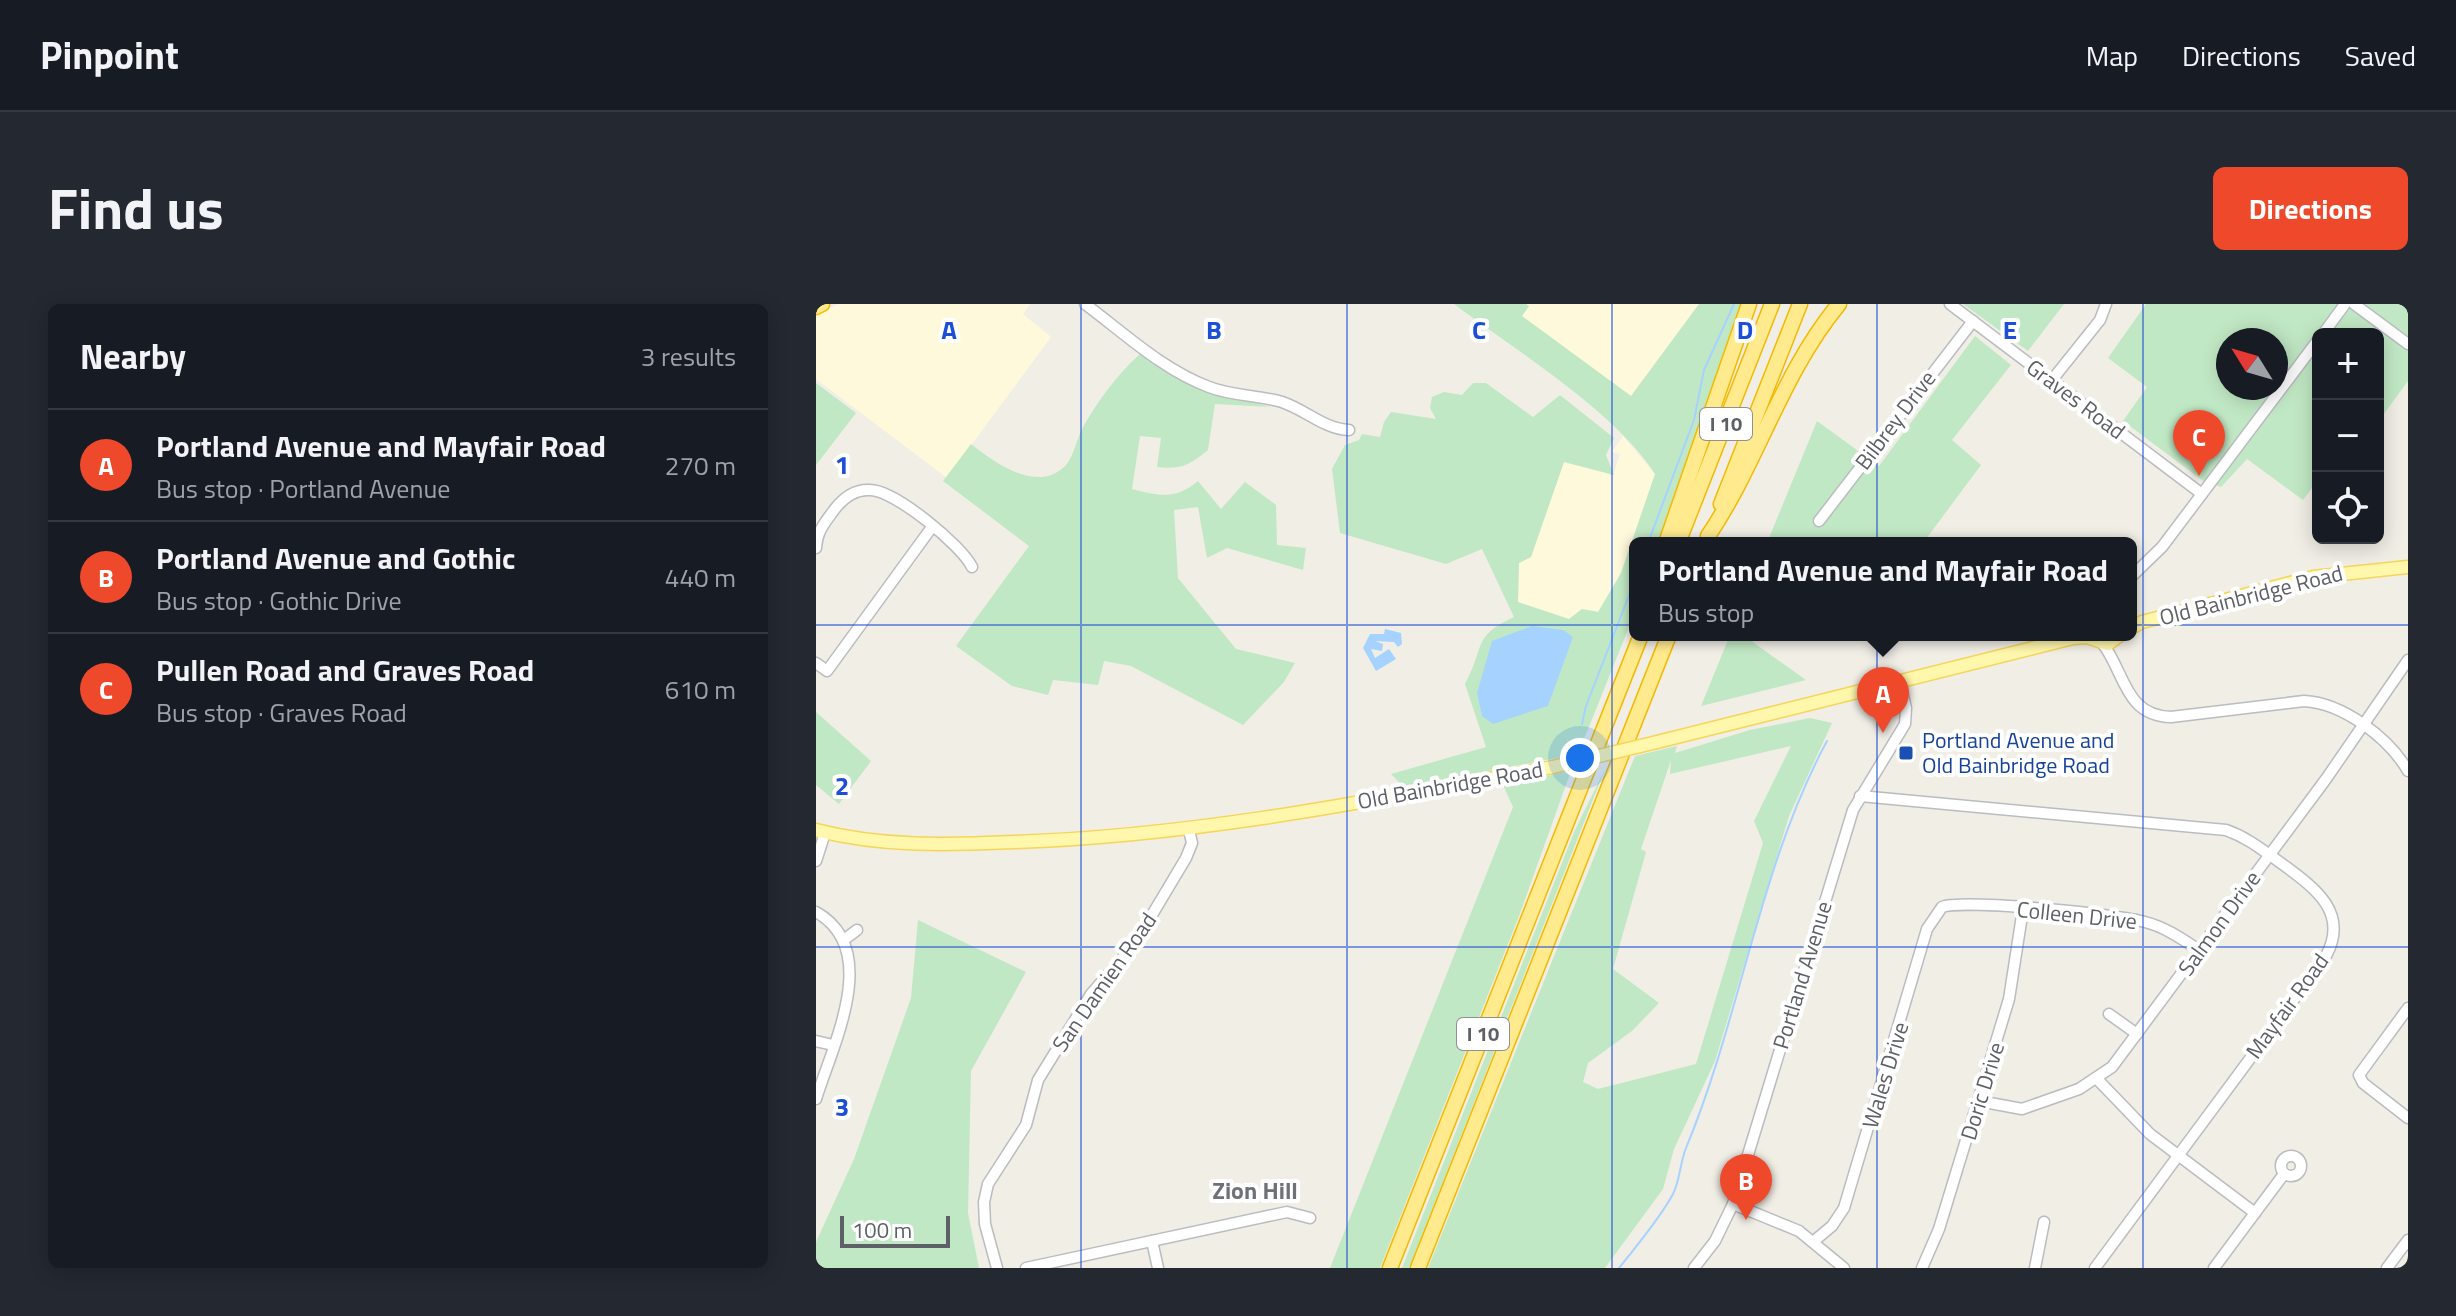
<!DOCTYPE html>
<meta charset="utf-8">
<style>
body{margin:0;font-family:"Titillium Web",sans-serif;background:#242831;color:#f1f3f6}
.controls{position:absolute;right:24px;top:24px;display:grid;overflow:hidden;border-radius:12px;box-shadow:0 4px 20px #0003}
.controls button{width:72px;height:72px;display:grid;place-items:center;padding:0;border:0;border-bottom:2px solid #363941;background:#171b24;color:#f1f3f6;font:40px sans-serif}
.compass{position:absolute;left:1400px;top:24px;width:72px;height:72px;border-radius:50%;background:#171b24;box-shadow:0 4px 20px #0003;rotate:307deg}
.scale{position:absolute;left:24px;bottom:20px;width:110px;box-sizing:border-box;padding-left:8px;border:4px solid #5d6066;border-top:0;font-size:22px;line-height:28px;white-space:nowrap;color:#5d6066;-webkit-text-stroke:6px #fff;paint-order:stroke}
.you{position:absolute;left:764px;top:454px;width:28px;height:28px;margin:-20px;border:6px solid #fff;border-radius:50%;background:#1a73e8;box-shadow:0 0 0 12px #1a73e833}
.badge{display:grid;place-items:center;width:52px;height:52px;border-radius:50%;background:#ef492c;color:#fff;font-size:26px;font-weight:700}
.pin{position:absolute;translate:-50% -66px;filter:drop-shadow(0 2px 4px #0008)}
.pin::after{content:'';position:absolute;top:42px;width:28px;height:24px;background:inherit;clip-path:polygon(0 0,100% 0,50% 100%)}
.popup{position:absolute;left:813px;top:233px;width:508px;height:104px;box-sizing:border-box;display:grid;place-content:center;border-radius:12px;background:#171b24;filter:drop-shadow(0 2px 6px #0005);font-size:26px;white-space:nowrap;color:#9ea1a6}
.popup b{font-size:30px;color:#f1f3f6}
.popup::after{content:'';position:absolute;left:50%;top:100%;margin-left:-16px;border:16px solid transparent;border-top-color:#171b24}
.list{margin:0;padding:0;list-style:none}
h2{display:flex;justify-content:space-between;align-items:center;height:104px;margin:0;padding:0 32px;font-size:34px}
h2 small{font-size:26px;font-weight:400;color:#9ea1a6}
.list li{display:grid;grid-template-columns:52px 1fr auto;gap:24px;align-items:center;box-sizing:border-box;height:112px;padding:0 32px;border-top:2px solid #363941}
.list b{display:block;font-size:30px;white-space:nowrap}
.list p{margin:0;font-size:26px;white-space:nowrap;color:#9ea1a6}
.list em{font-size:26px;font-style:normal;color:#9ea1a6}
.icon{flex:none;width:44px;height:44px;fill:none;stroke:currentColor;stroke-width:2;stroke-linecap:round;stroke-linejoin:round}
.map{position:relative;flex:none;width:1592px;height:964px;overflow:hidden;border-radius:12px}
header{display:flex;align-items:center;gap:48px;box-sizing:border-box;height:112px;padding:0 40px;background:#171b24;border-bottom:2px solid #363941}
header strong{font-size:38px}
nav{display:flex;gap:44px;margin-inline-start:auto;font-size:28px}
.intro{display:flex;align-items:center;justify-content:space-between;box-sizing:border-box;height:192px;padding:0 48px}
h1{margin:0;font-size:56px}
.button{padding:20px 36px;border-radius:12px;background:#ef492c;color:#fff;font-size:28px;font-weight:700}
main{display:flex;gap:48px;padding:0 48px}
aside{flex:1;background:#171b24;border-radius:12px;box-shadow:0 4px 20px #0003}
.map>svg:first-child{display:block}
.commercial{fill:#fff9db}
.green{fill:#c1e8c4;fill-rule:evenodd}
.water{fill:#a6d2ff}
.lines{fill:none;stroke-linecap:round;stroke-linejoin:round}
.stream{stroke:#a6d2ff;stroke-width:2}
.minor-casing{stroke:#babcc1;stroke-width:13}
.major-casing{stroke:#f6d558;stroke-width:15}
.highway-casing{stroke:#f5b900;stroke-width:17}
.minor{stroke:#fff;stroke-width:10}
.major{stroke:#fff7ab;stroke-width:12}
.highway{stroke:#ffea8d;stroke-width:14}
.major-bridge-casing{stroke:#f6d558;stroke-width:15;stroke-linecap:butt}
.major-bridge{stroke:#fff7ab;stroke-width:12}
.grid{fill:none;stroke:#1d4ed8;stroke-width:2;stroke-opacity:0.55}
.transit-dot{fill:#1a4fb4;stroke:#fff;stroke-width:3}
.labels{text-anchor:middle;stroke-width:8;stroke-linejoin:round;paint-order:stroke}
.shield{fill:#fff;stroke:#8e9094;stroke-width:2}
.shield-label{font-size:20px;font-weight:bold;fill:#5d6066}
.street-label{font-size:22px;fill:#5d6066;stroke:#fff}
.transit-label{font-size:22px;fill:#164399;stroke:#fff;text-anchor:start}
.neighbourhood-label{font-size:24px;font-weight:bold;fill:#6e7278;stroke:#fff}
.grid-label{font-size:26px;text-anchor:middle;font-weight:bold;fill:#1d4ed8;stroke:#fff;stroke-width:8;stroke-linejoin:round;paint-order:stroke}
</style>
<header>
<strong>Pinpoint</strong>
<nav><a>Map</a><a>Directions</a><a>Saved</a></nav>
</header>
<div class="intro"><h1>Find us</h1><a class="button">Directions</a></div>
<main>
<aside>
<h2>Nearby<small>3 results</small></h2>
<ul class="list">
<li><span class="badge">A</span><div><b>Portland Avenue and Mayfair Road</b><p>Bus stop · Portland Avenue</p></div><em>270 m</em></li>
<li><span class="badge">B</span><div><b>Portland Avenue and Gothic</b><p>Bus stop · Gothic Drive</p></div><em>440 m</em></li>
<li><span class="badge">C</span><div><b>Pullen Road and Graves Road</b><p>Bus stop · Graves Road</p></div><em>610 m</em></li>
</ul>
</aside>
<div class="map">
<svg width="1592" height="964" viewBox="0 0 1592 964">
<rect width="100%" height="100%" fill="#f0eee5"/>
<g class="commercial">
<path d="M22 0H214L207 10 235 33 131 174 0 75V12Z"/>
<path d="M710 0H883L815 92 706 12 713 3Z"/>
<path d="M807 132 839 170 805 269 783 308 766 305 753 315 702 298 703 259 715 253 748 158 797 171 804 150 796 148Z"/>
</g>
<g class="green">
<path d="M638 0H710L713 2 706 12 815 92 883 0H930L847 239H819V308L762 450 588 483 575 470 670 443 649 380C670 342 655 333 698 313L666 245 630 260 524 229 516 165 529 141 543 136 546 130 564 133 568 118 575 108 620 115 614 104 616 93 628 88 646 91 657 79H670L717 113 744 91 798 134 790 151 798 171 748 158 715 253 703 259 702 298 753 315 766 305 782 308 805 269 839 170C799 107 699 46 638 0Z"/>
<path d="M1147 0H1248L1212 47Z"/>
<path d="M1330 0H1592V77L1562 118V30H1502V176L1487 196 1431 155 1405 183 1386 176 1307 117 1331 83 1292 54ZM1412 36H1460V84H1412Z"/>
<path d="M1159 32 1195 61 1136 136 1165 161 1107 239H951L1001 117 1063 162Z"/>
<path d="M324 50 385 84 454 103 399 100 392 146C374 161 364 166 341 163L345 134 324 132 316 185C342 192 360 196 382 177L405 205 429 178 460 201 461 241 490 244 487 266 411 244 391 254 382 203 358 206 362 274 420 345 479 359 468 378 427 421 315 362 288 357 282 381 237 376 232 391 196 382 140 342 213 242 127 177 155 140C178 158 221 190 249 162 257 155 261 134 267 123 283 95 301 71 324 50Z"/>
<path d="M0 79 40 109 0 161Z"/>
<path d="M914 331H927L990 376 885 402Z"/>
<path d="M0 408 55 457 23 500 0 481Z"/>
<path d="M994 414 1016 419 973 512 899 757 858 845 847 885 789 964H612L819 452 861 442 859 449 934 426ZM975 442 938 517 947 539 880 760 782 785 767 778 772 759 816 727 843 699 797 665 830 548 825 545 855 456 854 470Z"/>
<path d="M789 465 593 964H586L759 526Z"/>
<path d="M755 467 703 612 564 964H514L697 503 687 481Z"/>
<path d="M102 616 210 668 155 767 152 909 163 964H0V938L38 855 95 694Z"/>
</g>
<g class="water">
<path d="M716 322 747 326 757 333 732 402 677 420 666 412 661 389 676 337Z"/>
<path d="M569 325 585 329 586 340 582 343 578 338 559 337 567 340 566 347 555 345 559 354 573 345 580 355 560 367 547 344 554 330H568Z"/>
</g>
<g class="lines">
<g class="stream">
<path d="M832 239 878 116 888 66 918 0"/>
<path d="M766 420 770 402 819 276"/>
<path d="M803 964C821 941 843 916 857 890 864 876 864 859 870 844 925 712 943 563 1011 437"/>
</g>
<g class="minor-casing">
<g id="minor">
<path d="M269 0C308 29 347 66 393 83 416 92 442 91 466 98 490 106 508 125 533 126"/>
<path d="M1134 0 1386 190"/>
<path d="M1538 0 1592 40"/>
<path d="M1507 30 1529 0"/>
<path d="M1236 76 1284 16 1290 0"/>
<path d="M1003 217 1157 17"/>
<path d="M0 244C1 227 8 220 18 206 27 194 38 185 54 186 79 186 146 242 156 263"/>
<path d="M1315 273 1346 243 1502 36"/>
<path d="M1287 340C1309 369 1309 412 1355 413L1488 397C1527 399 1573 434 1592 467"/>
<path d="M0 359 11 367 116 223"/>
<path d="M1044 492 1410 526C1433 534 1449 548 1469 562 1500 585 1533 609 1510 652L1279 964"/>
<path d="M0 557 9 529"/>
<path d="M0 608C66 645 17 740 0 795"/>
<path d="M29 635 41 626"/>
<path d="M1592 704 1543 771 1547 779 1592 814"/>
<path d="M1293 710 1321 730"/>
<path d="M0 737 17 741"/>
<path d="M1282 776 1334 830 1439 909"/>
<path d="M1163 797 1206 805 1263 785 1296 763 1510 475 1592 356"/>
<circle cx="1475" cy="862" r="10"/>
<path d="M917 900 983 927 1028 964"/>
<path d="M336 937 342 964"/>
<path d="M998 937 1016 922 1028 904 1111 625 1126 603C1147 595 1302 610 1329 618 1349 623 1366 635 1383 646"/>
<path d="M181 964 169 920 168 898 172 880 210 821 222 776 275 690 318 641 370 554 376 539 373 526"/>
<path d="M210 964 471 908 494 914"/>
<path d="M878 964 899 937 917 900 1037 506 1089 420 1090 404 1084 379"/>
<path d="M1106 964 1123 925 1193 695 1207 605"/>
<path d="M1219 964 1228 918"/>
<path d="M1398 964 1468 870"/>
<path d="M1571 964 1592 936"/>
</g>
</g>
<g class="major-casing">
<g id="major">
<path d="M1315 324 1326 318 1497 273 1592 263"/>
<path d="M841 438 1257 334 1271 333 1292 340 1304 331"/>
<path d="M0 526C66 543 131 541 198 538 380 532 559 496 737 463"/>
</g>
</g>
<g class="highway-casing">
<g id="highway">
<path d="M0 3 6 0"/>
<path d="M905 200 984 0"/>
<path d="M892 232C942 158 965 70 1023 0"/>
<path d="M850 239 933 0"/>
<path d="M862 239 956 0"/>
<path d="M574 964 825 331"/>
<path d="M602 964 853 331"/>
</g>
</g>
<use href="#minor" class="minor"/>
<use href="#major" class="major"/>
<use href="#highway" class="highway"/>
<g class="major-bridge-casing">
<path id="major-bridge" d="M737 463 841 438"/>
</g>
<use href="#major-bridge" class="major-bridge"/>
</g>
<path class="grid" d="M265 0V964M531 0V964M796 0V964M1061 0V964M1327 0V964M0 321H1592M0 643H1592"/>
<rect class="transit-dot" x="1082" y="441" width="16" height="16" rx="4"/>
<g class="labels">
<g class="shield">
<rect x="884" y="104" width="52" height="32" rx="6"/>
<rect x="641" y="714" width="52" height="32" rx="6"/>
</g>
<g class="shield-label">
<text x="910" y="127">I 10</text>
<text x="667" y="737">I 10</text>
</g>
<g class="street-label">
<text transform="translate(1260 95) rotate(37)" y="8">Graves Road</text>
<text transform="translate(1079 116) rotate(-53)" y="8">Bilbrey Drive</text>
<text transform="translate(1435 291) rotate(-14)" y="8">Old Bainbridge Road</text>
<text transform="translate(634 481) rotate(-10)" y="8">Old Bainbridge Road</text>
<text transform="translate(1261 611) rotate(6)" y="8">Colleen Drive</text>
<text transform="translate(1403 619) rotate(-54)" y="8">Salmon Drive</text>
<text transform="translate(986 671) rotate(-73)" y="8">Portland Avenue</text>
<text transform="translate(288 678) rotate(-55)" y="8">San Damien Road</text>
<text transform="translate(1471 702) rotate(-54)" y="8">Mayfair Road</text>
<text transform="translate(1069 771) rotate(-73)" y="8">Wales Drive</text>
<text transform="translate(1166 787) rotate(-73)" y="8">Doric Drive</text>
</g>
<g class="transit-label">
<text x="1106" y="444">Portland Avenue and<tspan x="1106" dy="25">Old Bainbridge Road</tspan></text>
</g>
<g class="neighbourhood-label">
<text x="439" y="895">Zion Hill</text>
</g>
</g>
<g class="grid-label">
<text x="133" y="35">A</text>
<text x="398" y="35">B</text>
<text x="663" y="35">C</text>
<text x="929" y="35">D</text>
<text x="1194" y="35">E</text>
<text x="26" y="170">1</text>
<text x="26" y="491">2</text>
<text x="26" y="812">3</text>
</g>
</svg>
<div class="controls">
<button>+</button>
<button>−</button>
<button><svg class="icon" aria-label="locate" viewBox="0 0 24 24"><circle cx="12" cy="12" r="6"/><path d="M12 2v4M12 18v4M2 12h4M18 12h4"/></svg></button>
</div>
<svg class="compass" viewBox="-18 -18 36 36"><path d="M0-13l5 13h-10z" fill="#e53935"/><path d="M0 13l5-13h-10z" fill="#9ea1a6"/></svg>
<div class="scale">100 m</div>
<div class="you"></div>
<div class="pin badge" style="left:1067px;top:429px">A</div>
<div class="popup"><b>Portland Avenue and Mayfair Road</b>Bus stop</div>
<div class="pin badge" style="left:930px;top:916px">B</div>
<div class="pin badge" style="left:1383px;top:172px">C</div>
</div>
</main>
